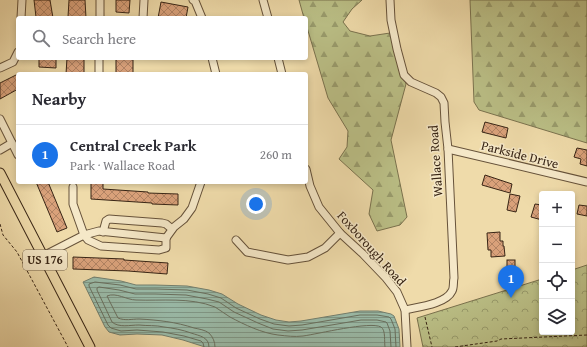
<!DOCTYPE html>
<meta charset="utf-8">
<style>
body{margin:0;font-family:"Gentium Book Plus",serif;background:#f2f2f3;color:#2b2b33}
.controls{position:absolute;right:12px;bottom:12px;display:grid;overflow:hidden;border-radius:4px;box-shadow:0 2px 6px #0003}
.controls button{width:36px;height:36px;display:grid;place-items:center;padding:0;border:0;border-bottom:1px solid #e1e1e2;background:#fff;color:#2b2b33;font:20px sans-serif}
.you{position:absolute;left:256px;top:204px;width:14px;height:14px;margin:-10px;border:3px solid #fff;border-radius:50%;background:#1a73e8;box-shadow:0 0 0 6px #1a73e833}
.badge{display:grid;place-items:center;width:26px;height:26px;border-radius:50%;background:#1a73e8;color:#fff;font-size:13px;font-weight:700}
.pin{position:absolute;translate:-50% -33px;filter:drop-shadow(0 1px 2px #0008)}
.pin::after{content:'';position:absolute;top:21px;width:14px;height:12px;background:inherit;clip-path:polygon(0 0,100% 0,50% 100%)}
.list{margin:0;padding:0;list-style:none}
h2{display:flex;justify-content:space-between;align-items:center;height:52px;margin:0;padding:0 16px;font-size:17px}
h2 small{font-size:13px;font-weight:400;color:#7c7c81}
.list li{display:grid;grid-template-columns:26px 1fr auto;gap:12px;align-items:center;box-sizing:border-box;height:60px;padding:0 16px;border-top:1px solid #e1e1e2}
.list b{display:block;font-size:15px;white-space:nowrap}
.list p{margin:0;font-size:13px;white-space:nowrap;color:#7c7c81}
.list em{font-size:13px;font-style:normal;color:#7c7c81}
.icon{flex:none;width:22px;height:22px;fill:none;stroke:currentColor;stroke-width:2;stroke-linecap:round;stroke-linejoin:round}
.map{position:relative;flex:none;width:587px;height:347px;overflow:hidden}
.search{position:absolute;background:#fff;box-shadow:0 2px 6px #0003;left:16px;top:16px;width:292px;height:44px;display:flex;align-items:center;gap:10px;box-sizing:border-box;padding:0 14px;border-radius:4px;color:#7c7c81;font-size:15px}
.panel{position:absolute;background:#fff;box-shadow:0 2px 6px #0003;left:16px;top:72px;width:292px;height:112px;border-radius:4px}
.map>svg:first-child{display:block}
.forest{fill:url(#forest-firs);stroke:#7a724e}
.park{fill:url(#park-crowns);stroke:#7a724e}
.water{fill:url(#water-rules);stroke:#737f6e}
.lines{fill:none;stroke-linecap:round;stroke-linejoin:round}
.shore{stroke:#69705f;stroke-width:1}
.building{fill:url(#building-cross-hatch);stroke:#382515}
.minor-casing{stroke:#66523a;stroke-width:9}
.major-casing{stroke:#382515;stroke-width:11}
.path{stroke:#382515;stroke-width:1;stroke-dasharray:3 2;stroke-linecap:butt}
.minor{stroke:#f5e8c8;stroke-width:7}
.major{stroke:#efdbaa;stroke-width:9}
.labels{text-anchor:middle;stroke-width:3;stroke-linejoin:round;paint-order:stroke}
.shield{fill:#f5e8c8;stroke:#71604b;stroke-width:1}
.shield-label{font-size:12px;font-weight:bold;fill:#382515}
.street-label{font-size:13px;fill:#382515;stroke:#f5e8c8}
</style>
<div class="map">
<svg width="587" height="347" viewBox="0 0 587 347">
<defs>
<pattern id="forest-firs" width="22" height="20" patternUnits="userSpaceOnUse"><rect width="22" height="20" fill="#bbc087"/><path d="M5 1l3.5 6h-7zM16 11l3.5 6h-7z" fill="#999c6d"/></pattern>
<pattern id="park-crowns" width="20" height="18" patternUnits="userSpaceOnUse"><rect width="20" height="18" fill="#bbc087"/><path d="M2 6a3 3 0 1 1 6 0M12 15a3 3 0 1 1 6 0" fill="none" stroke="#999c6d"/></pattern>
<pattern id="water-rules" width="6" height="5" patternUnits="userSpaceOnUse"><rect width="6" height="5" fill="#9abba9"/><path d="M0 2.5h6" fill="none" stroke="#7f9888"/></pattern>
<pattern id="building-cross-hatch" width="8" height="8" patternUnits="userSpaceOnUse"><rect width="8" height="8" fill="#d9a17a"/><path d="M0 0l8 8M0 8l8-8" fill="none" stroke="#b18363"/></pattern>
</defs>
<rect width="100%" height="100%" fill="#efdbaa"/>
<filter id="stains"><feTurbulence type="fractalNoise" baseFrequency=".005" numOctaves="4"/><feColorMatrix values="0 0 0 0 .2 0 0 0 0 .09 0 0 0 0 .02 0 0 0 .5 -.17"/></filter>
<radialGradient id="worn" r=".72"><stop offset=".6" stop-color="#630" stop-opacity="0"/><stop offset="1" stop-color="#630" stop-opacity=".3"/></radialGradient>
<g class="forest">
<path d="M299 0H362L352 9 343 22 350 31 370 36 390 33 406 84 391 140 407 217 400 225 377 231 369 214 373 190 339 159 347 147 348 131 328 98 306 24V18H304Z"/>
<path d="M470 0H587V143L479 110 474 102Z"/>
</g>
<path class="park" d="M587 265V347H423L417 318 542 279V332H572V270Z"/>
<path class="water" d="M94 277 121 281 136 285H155L187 286 209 290 222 294 238 304 261 315 276 320 289 322 301 321 360 311H378L391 314 394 316 399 329 400 347H205L183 340 162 335 137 334 120 335 109 332 105 327 83 282Z"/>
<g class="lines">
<g class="shore">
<path d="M204 347 203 343 201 341 184 336 163 332 137 330 121 331 111 328 108 325 89 286V284L95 282 120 285 136 289H156L187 290 208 294 221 298 236 308 260 319 274 324 289 326 302 325 360 315H377L389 317 391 319 395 329 396 347"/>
<path d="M209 347C209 337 200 336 191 333 183 330 173 328 164 327 156 325 147 326 139 325 130 325 119 328 112 322L97 290V288L99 287 119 290 135 294H155L186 295 207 299 219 302 234 312 258 323 273 329 288 331 302 330 361 320H377L386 322 387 323 390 331 391 347"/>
<path d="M215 347C215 342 213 337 209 333 205 330 199 329 194 328 176 322 158 320 139 319 132 319 125 321 118 318L107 296C116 292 127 300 136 300 162 301 190 297 215 307 220 310 225 314 230 317 245 325 262 333 278 335 287 336 294 337 303 336 318 334 370 321 381 327 386 330 384 342 385 347"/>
</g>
</g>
<g class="building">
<path d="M34 0H50L53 18H38V17H36Z"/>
<path d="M69 0H85L86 18H68V17Z"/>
<path d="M116 0H130L129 13 116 12Z"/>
<path d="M161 2 188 7 186 18H158Z"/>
<path d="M41 58H56V68L39 67V59H41Z"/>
<path d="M67 58H84V74H66Z"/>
<rect x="116" y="58" width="17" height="16"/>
<path d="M18 74V89L0 99V83Z"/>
<path d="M485 122 508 128 506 138 482 132Z"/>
<path d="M577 148 587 150V166L580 164 581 159 574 157Z"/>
<path d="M485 175 512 184 510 193 482 185Z"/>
<path d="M36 182H48L67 228 57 232Z"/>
<path d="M91 182H103V189L148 192V193L178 194V205L152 204V203L91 199Z"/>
<path d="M510 194 520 196 516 212 507 210Z"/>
<path d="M535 204 542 205V220L531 217Z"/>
<path d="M579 205 587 206V216L577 214Z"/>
<path d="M500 232V241H503V246H504L505 256 491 257V250H488L487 233Z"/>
<path d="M73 257 124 259V260L168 263 167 274 128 271 73 269Z"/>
<rect x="507" y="260" width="8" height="8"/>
</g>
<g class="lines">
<g class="minor-casing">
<g id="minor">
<path d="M193 0 195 1 202 18"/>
<path d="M263 0 268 18"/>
<path d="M390 0 391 20 397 49 404 75 411 82 436 93 441 97 444 103 445 122 448 149 454 278C453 282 454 288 452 291 446 304 418 307 405 310"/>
<path d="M21 18 22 0"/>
<path d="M100 18V0"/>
<path d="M143 18 144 0"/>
<path d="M212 58 216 74"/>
<path d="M278 58 282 74"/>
<path d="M0 68 13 62 18 52"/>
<path d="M99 74V58"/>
<path d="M0 119 18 155"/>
<path d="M448 149 587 182"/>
<path d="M0 150 12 143"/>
<path d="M306 169 310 186 319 207 340 233 363 254 386 278 397 292 405 310 407 347"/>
<path d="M73 187V204L84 235 88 240 101 246 159 250 166 248V238"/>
<path d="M103 232 106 221 109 219 162 223 166 224 172 229"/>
<path d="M166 238 174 227 184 219 192 208 201 182"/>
<path d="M236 240 247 252 288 260 308 257 325 248 340 233"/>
<path d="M43 256 84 235 99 231 166 238"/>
</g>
</g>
<g class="major-casing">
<path id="major" d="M0 173 90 347"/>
</g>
<g class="path">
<path d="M0 224 3 235 17 252 68 347"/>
<path d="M425 317 432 347"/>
<path d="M559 332V336"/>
<path d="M455 347 497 341 501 339 587 335"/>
</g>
<use href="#minor" class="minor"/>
<use href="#major" class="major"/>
</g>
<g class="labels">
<rect class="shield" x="23" y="250" width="44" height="20" rx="3"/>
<g class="shield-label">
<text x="45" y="264">US 176</text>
</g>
<g class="street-label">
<text transform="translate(520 154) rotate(14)" y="5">Parkside Drive</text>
<text transform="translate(435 161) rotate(-94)" y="5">Wallace Road</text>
<text transform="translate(372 248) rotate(48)" y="5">Foxborough Road</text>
</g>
</g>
<rect width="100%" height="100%" filter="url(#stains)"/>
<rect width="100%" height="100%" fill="url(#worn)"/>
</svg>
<div class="controls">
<button>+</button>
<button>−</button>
<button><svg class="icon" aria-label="locate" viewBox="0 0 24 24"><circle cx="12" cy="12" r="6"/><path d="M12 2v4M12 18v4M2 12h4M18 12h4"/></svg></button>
<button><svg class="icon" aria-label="layers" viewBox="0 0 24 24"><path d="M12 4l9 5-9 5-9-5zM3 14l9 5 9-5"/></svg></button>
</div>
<div class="you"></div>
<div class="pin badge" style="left:511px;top:298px">1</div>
<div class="search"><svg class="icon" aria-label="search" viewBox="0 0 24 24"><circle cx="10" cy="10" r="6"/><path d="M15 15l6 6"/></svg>Search here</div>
<section class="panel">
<h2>Nearby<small></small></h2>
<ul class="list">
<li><span class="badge">1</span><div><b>Central Creek Park</b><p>Park · Wallace Road</p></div><em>260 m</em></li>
</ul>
</section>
</div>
